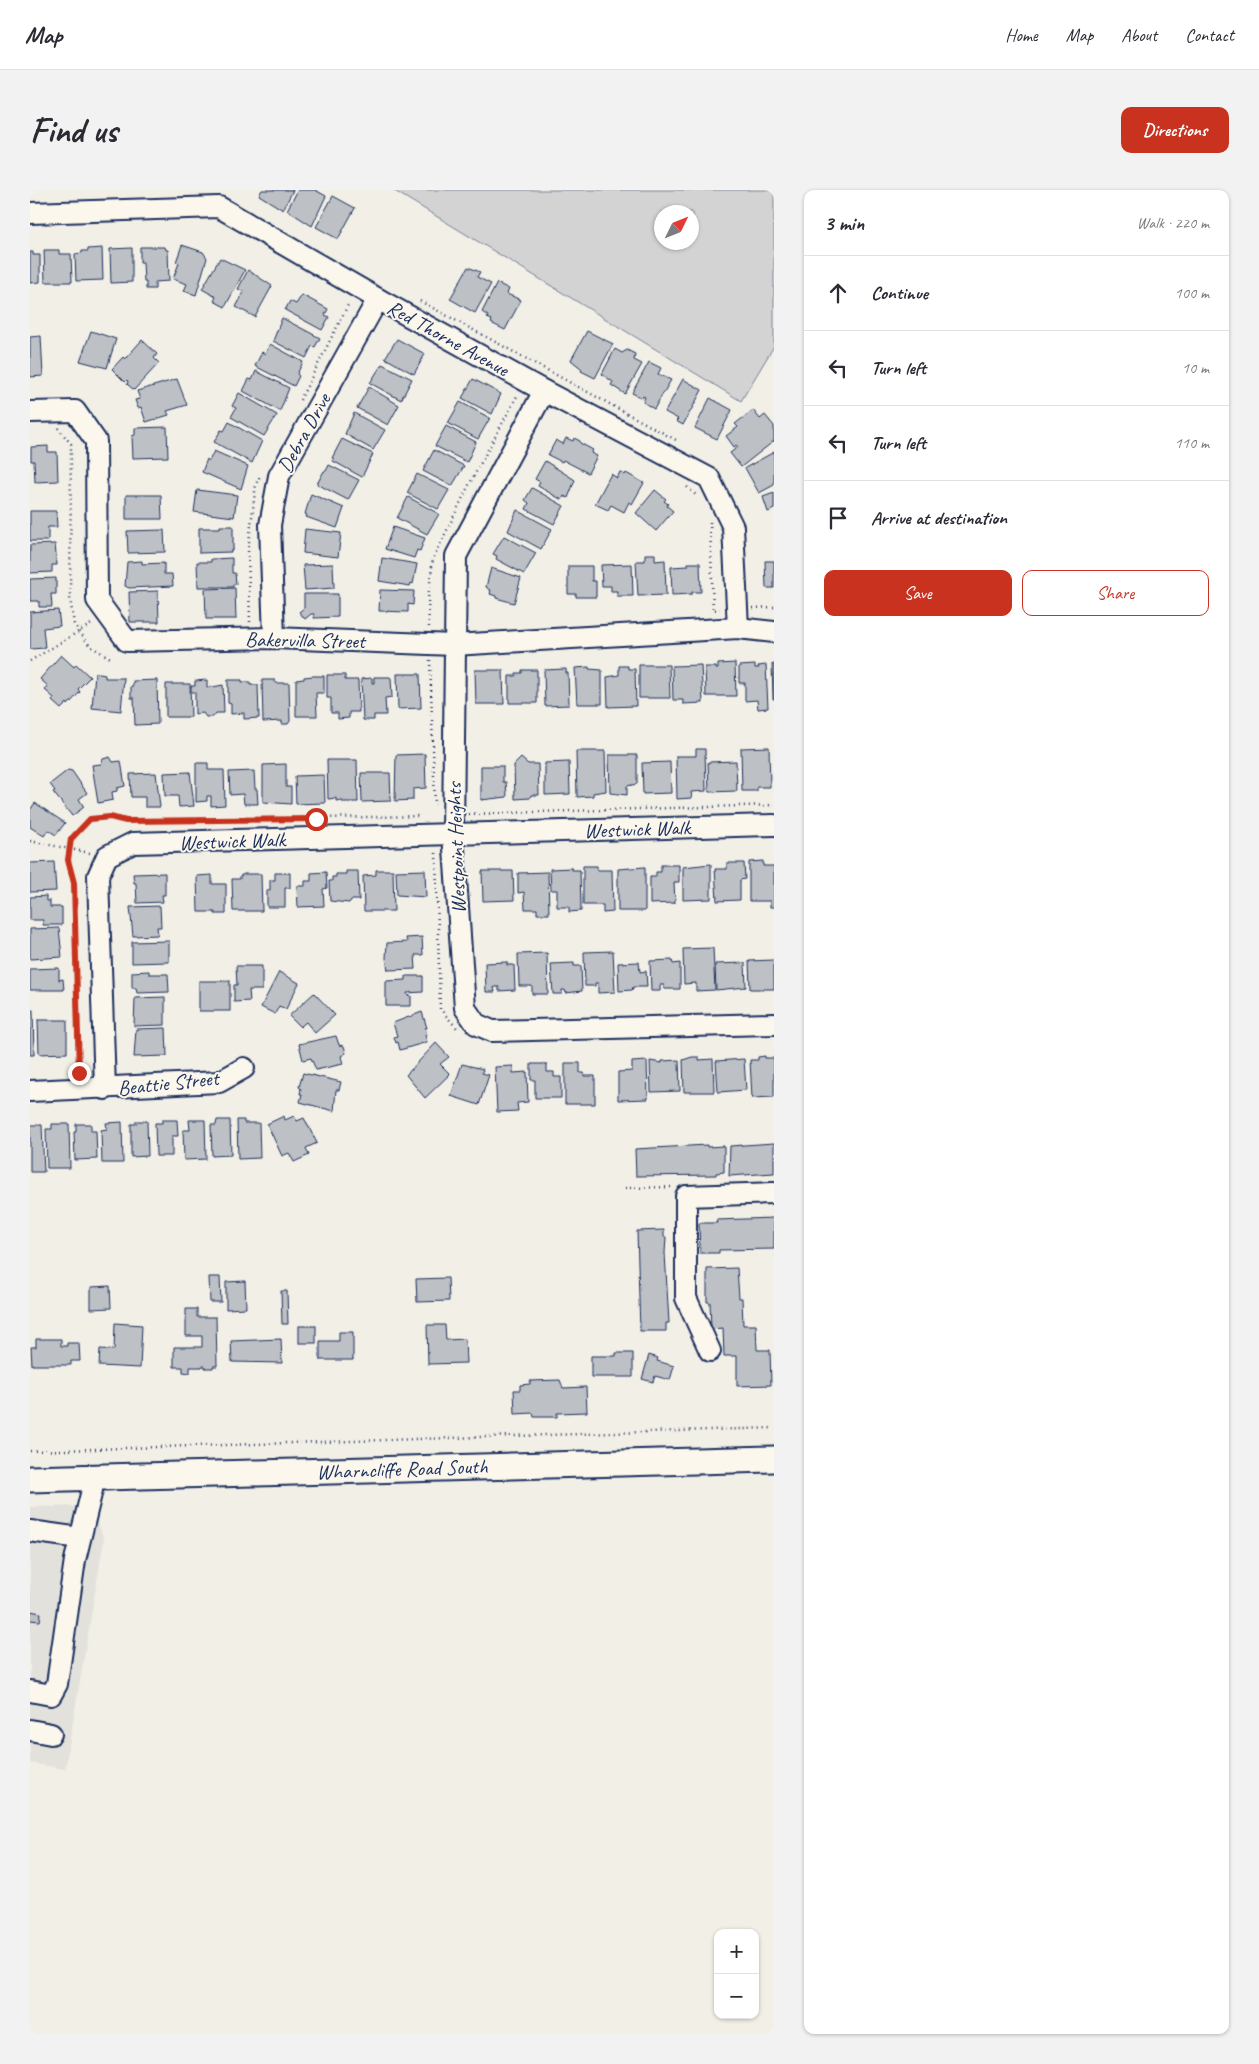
<!DOCTYPE html>
<meta charset="utf-8">
<style>
body{margin:0;font-family:Caveat,sans-serif;background:#f2f2f3;color:#2b2b33}
.controls{position:absolute;right:15px;bottom:15px;display:grid;overflow:hidden;border-radius:10px;box-shadow:0 1px 4px #0004}
.controls button{width:45px;height:45px;display:grid;place-items:center;padding:0;border:0;border-bottom:1px solid #e1e1e2;background:#fff;color:#2b2b33;font:25px sans-serif}
.compass{position:absolute;left:624px;top:15px;width:45px;height:45px;border-radius:50%;background:#fff;box-shadow:0 1px 4px #0004;rotate:47deg}
.stop{position:absolute;width:15px;height:15px;margin:-11px;border:4px solid #c8321e;border-radius:50%;background:#fff}
.stop.end{background:#c8321e;border-color:#fff;box-shadow:0 1px 5px #0008}
.list{margin:0;padding:0;list-style:none}
h2{display:flex;justify-content:space-between;align-items:center;height:65px;margin:0;padding:0 20px;font-size:21px}
h2 small{font-size:16px;font-weight:400;color:#7c7c81}
.list li{display:grid;grid-template-columns:32px 1fr auto;gap:15px;align-items:center;box-sizing:border-box;height:75px;padding:0 20px;border-top:1px solid #e1e1e2}
.list b{display:block;font-size:19px;white-space:nowrap}
.list em{font-size:16px;font-style:normal;color:#7c7c81}
.actions{display:flex;gap:10px;padding:15px 20px}
.actions a{flex:1;padding:11px 0;border:1px solid #c8321e;border-radius:10px;text-align:center;font-size:18px;color:#c8321e}
.actions .main{background:#c8321e;color:#fff}
.icon{flex:none;width:28px;height:28px;fill:none;stroke:currentColor;stroke-width:2;stroke-linecap:round;stroke-linejoin:round}
.map{position:relative;flex:none;width:744px;height:1844px;overflow:hidden;border-radius:10px}
header{display:flex;align-items:center;gap:30px;box-sizing:border-box;height:70px;padding:0 25px;background:#fff;border-bottom:1px solid #e1e1e2}
header strong{font-size:24px}
nav{display:flex;gap:28px;margin-inline-start:auto;font-size:18px}
.intro{display:flex;align-items:center;justify-content:space-between;box-sizing:border-box;height:120px;padding:0 30px}
h1{margin:0;font-size:35px}
.button{padding:12px 22px;border-radius:10px;background:#c8321e;color:#fff;font-size:18px;font-weight:700}
main{display:flex;gap:30px;padding:0 30px}
aside{flex:1;background:#fff;border-radius:10px;box-shadow:0 1px 4px #0004}
.map>svg:first-child{display:block}
.built{fill:#e2e1dc}
.green{fill:#d2d3d2;stroke:#768198;fill-rule:evenodd}
.building{fill:#bdc0c4;stroke:#1b2f5e}
.lines{fill:none;stroke-linecap:round;stroke-linejoin:round}
.minor-casing{stroke:#1b2f5e;stroke-width:24}
.major-casing{stroke:#1b2f5e;stroke-width:29}
.path{stroke:#1b2f5e;stroke-width:2.5;stroke-dasharray:1 4;stroke-linecap:butt}
.minor{stroke:#fbf7ec;stroke-width:20}
.major{stroke:#fbf7ec;stroke-width:25}
.route{stroke:#c8321e;stroke-width:6}
.labels{text-anchor:middle;stroke-width:4;stroke-linejoin:round;paint-order:stroke}
.street-label{font-size:21px;fill:#1b2f5e;stroke:#fbf7ec}
</style>
<header>
<strong>Map</strong>
<nav><a>Home</a><a>Map</a><a>About</a><a>Contact</a></nav>
</header>
<div class="intro"><h1>Find us</h1><a class="button">Directions</a></div>
<main>
<div class="map">
<svg width="744" height="1844" viewBox="0 0 744 1844">
<rect width="100%" height="100%" fill="#f2efe6"/>
<filter id="ink" filterUnits="userSpaceOnUse"><feTurbulence type="fractalNoise" baseFrequency=".02" numOctaves="2"/><feDisplacementMap in="SourceGraphic" scale="10" xChannelSelector="R" yChannelSelector="G"/><feConvolveMatrix kernelMatrix="1 2 1 2 8 2 1 2 1" color-interpolation-filters="sRGB"/></filter>
<g filter="url(#ink)">
<path class="built" d="M62 1316 74 1350 35 1579 0 1573V1317Z"/>
<path class="green" d="M363 0H744V156L711 211ZM632 22H662V52H632Z"/>
<g class="building">
<path d="M232 0H263L253 20 229 5Z"/>
<path d="M268 0H285L296 6 282 36 257 20Z"/>
<path d="M303 6 325 18 308 49 286 37Z"/>
<path d="M152 55 173 62 177 68 166 105 154 101 157 94 143 89 149 73 146 72Z"/>
<path d="M110 57H135L136 60H138L139 91 125 92V99H116V92H114L113 72H110Z"/>
<path d="M72 58 73 90 46 91 45 64 52 63V61H58V59Z"/>
<path d="M102 58V92L81 93 80 59Z"/>
<path d="M14 60H29V64H41L42 92H15Z"/>
<path d="M0 62H3V65H10V92L0 93Z"/>
<path d="M190 68 215 80 195 117 184 111 186 107 172 99Z"/>
<path d="M438 77 450 82 447 87 461 94 445 123 420 109Z"/>
<path d="M218 80 242 96 225 127 206 117 214 102 208 99Z"/>
<path d="M467 93 479 99 477 104 491 110 475 140 461 133 462 130 457 128 458 126 452 122Z"/>
<path d="M272 105 298 119 295 125 299 127 292 140 255 120 260 111 266 114Z"/>
<path d="M252 128 290 148 285 157 282 156 276 168 243 151Z"/>
<path d="M61 141 86 149 77 178 50 171Z"/>
<path d="M557 141 583 154 565 188 551 181 552 179 541 170Z"/>
<path d="M11 146 13 186 0 187V147Z"/>
<path d="M367 149 395 164 384 184 355 168Z"/>
<path d="M112 150 127 164 124 168 129 173 104 200 97 194 98 192 97 190 95 192 82 179 93 167 95 169Z"/>
<path d="M240 154 273 172 267 184 269 186 264 196 225 176 232 162 235 164Z"/>
<path d="M585 159 592 163 597 160 605 164 604 170 612 174 595 204 581 195 583 192 572 184Z"/>
<path d="M619 172 631 178 628 184 641 190 624 219 613 212 615 207 613 206 612 208 602 203Z"/>
<path d="M352 174 382 189 371 210 340 193Z"/>
<path d="M226 181 259 198 250 221 213 201 219 189 222 190Z"/>
<path d="M147 189 157 215 137 221 139 225 116 232 111 217 108 218 105 210 110 209 107 201Z"/>
<path d="M443 189 471 204 462 224 432 208Z"/>
<path d="M653 189 672 200 653 235 646 231 648 229 635 222Z"/>
<path d="M339 197 369 215 358 235 327 218Z"/>
<path d="M209 203 247 225 234 246 201 227 206 218 202 216Z"/>
<path d="M680 208 702 220 687 249 665 238Z"/>
<path d="M430 212 460 228 448 249 418 233Z"/>
<path d="M723 220 730 229 735 225 744 236V251L711 277 700 263 708 257 706 255 704 257 696 246 708 237 705 234Z"/>
<path d="M324 223 355 240 343 260 315 244Z"/>
<path d="M199 232 232 251 222 273 184 252 191 240 194 241Z"/>
<path d="M416 236 446 252 437 272 405 256Z"/>
<path d="M137 237 138 267 103 268 102 246 105 245V238Z"/>
<path d="M536 248 543 251 544 248 550 251V253L563 260 561 263 567 266 558 283 533 270 532 272 518 265 526 250 533 254Z"/>
<path d="M312 249 343 264 332 287 303 271 304 269 302 268Z"/>
<path d="M18 256V262H27L28 291 5 292 4 271H1V257Z"/>
<path d="M404 260 434 276 422 296 393 281Z"/>
<path d="M184 261 218 276 211 299 172 282 177 269 179 271Z"/>
<path d="M744 262V295L729 303 715 278Z"/>
<path d="M515 271 545 290 538 308 534 306 532 310 508 296 510 292 505 289Z"/>
<path d="M299 275 329 290 318 310 287 294 294 281H296Z"/>
<path d="M590 282 595 285 596 283 614 293 602 314 599 312 594 322 581 315 578 320 565 314 581 284 587 288Z"/>
<path d="M387 284 419 300 408 319 377 303Z"/>
<path d="M502 298 534 316 524 334 496 319 499 313 495 310Z"/>
<path d="M167 300 207 305 204 327 164 322Z"/>
<path d="M625 300 636 309 634 311 638 314 637 316 643 321 626 341 606 323Z"/>
<path d="M744 303V319L738 322 733 307Z"/>
<path d="M281 304 314 318 307 338 276 327 277 325 275 324Z"/>
<path d="M96 305H131L132 329H96Z"/>
<path d="M378 307 409 324 397 344 367 328Z"/>
<path d="M487 320 522 339 511 359 478 341Z"/>
<path d="M0 321H26L27 337H18V351H0Z"/>
<path d="M190 336H203V360H201V362L169 363V338H190Z"/>
<path d="M363 337 395 348 390 361 387 360 384 368 355 359Z"/>
<path d="M275 339 311 343 308 367 273 363Z"/>
<path d="M134 340 135 362 98 363 97 341Z"/>
<path d="M474 346 506 363 494 384 466 369 467 366 463 364Z"/>
<path d="M25 354 27 375H22V382L0 383V355Z"/>
<path d="M615 364H625V371L635 370 636 405 608 406 606 371H615Z"/>
<path d="M202 368V383H205L206 394H203V397H168L167 372H181V369Z"/>
<path d="M352 368 387 374 383 394 381 393 380 396 349 391Z"/>
<path d="M112 371V374L134 373V384H142L143 396 99 398 95 396 97 372Z"/>
<path d="M735 371H744V398H736Z"/>
<path d="M658 373H670L671 402H662V404L642 405 641 377 658 376Z"/>
<path d="M303 374 304 398 275 400 273 375Z"/>
<path d="M602 374 603 406H587V401H581V396H572L571 375Z"/>
<path d="M538 376H562V391H566V407H546V404H538Z"/>
<path d="M461 378 491 388 484 413 466 408V406L460 404 461 401 456 397Z"/>
<path d="M26 388V404H21L22 417H9V411H0V389Z"/>
<path d="M205 398 206 429H176L175 399Z"/>
<path d="M350 400 384 401 383 415 378 414V422L349 421Z"/>
<path d="M128 401 129 432H100L99 402Z"/>
<path d="M274 404H308V427L284 428V424H281L275 429 269 422 274 418Z"/>
<path d="M28 420 30 436 13 438 15 458 0 459V422Z"/>
<path d="M31 465 44 477 46 474 60 487 48 499 50 502 38 515 37 513 31 519 22 511 24 508 15 500 18 496 10 489Z"/>
<path d="M705 473 706 506H676L675 477H686V479H688V474Z"/>
<path d="M742 474H744V509H743Z"/>
<path d="M609 475H639L640 508H609Z"/>
<path d="M671 475 673 513 653 514V510H643L642 476Z"/>
<path d="M725 475V478H729L728 476 736 475 738 518 728 519 727 510 715 511V493H709V476Z"/>
<path d="M589 476H598V479H605L606 516 578 517 577 487 589 485Z"/>
<path d="M559 477V479L572 480V514H547L545 478Z"/>
<path d="M536 479V483H538L539 515 515 516 514 480Z"/>
<path d="M445 480H473L474 514H446Z"/>
<path d="M492 480H507V513H479V486H486V483H492Z"/>
<path d="M65 483 75 485V488H94L91 521 62 518Z"/>
<path d="M367 484H390L391 518 368 519Z"/>
<path d="M297 485H315V490H328L329 522H319V528L308 529V523H301V508H297Z"/>
<path d="M283 486H294V503H286L287 526H266V490L274 489V487Z"/>
<path d="M344 487H360L361 488 362 507 355 508 356 525H344V530H333L331 489 342 488V493H344Z"/>
<path d="M127 490 128 534 105 535 104 508H101V496H103V491Z"/>
<path d="M177 490V498L193 495 194 523H186L183 527H176L173 523 165 524V502H161V496H165V491Z"/>
<path d="M198 490H212V492H220V495H228L229 528 214 529V523L201 524V514L198 513Z"/>
<path d="M232 490H245V493H259L260 531 258 534H252V531L233 532Z"/>
<path d="M136 494H160L161 527H136Z"/>
<path d="M739 557 740 597H727V601H712L711 558Z"/>
<path d="M666 559H675L676 601 661 602 662 608 647 609 646 566H666Z"/>
<path d="M546 561H575L576 601 563 603V606L547 607Z"/>
<path d="M395 564 396 598 383 599V610L365 611 366 565Z"/>
<path d="M579 565H607V594L597 596V605L580 603Z"/>
<path d="M80 567 83 572 91 571 95 596 87 598V601L82 602 83 610 68 613 62 575 71 574 73 569Z"/>
<path d="M491 568 498 574H508L509 605H501L500 608 485 609 484 575Z"/>
<path d="M297 570H327L328 612H312V610L306 611V608L298 609Z"/>
<path d="M706 571 707 601 679 602 678 572Z"/>
<path d="M539 572 540 604 515 605V573Z"/>
<path d="M640 572 641 603 613 604 612 573Z"/>
<path d="M166 573H178V580H194L195 615 181 616V606H177V611L166 612Z"/>
<path d="M256 574V597H261V614L233 612V575Z"/>
<path d="M451 576H473V592H476L477 607 451 610Z"/>
<path d="M38 580 42 581 57 603 49 609 54 617 42 626 23 602 25 601 20 594Z"/>
<path d="M224 581 225 599H227L228 614H214L213 604 200 605 199 582Z"/>
<path d="M160 582 164 616 149 617 148 606H135L134 583Z"/>
<path d="M126 583 130 617H115V607H101L100 584Z"/>
<path d="M331 583H360L361 611 332 612Z"/>
<path d="M294 585 295 613 266 614 265 586Z"/>
<path d="M5 613 35 633 26 645 18 640 14 646 0 637V620Z"/>
<path d="M733 671V676H744V717H740V711H719V672Z"/>
<path d="M24 672 26 701 0 702V673Z"/>
<path d="M697 673H714L715 689 710 690V710L687 711 685 679H697Z"/>
<path d="M681 674V709L653 710V677Z"/>
<path d="M631 675H649V692H644L645 713 620 714V687H626V682H631Z"/>
<path d="M553 676H567V680H582L583 722 573 723V715H553Z"/>
<path d="M615 677V721H588V679Z"/>
<path d="M542 678V680H550L551 721 539 722V717H527V700H521L520 679Z"/>
<path d="M346 680H363L364 721H334L333 686 346 685Z"/>
<path d="M395 680 396 707 367 705 366 681Z"/>
<path d="M316 681H328L329 710H321L319 713 300 711 299 691H302V687H306V684H316Z"/>
<path d="M452 681H483L484 710 453 711Z"/>
<path d="M296 682 297 698 293 699 294 716 268 717 267 696H275V691H281V683Z"/>
<path d="M518 682 519 724H507V719H495L494 702 488 703V683Z"/>
<path d="M135 683V705H132L133 712 107 713 106 693H104L103 684Z"/>
<path d="M245 683H260V698H255V717H237V700H240V690H245Z"/>
<path d="M214 684H231L232 721H203L202 689H210V686Z"/>
<path d="M182 685V694H196V724H185V722H168L167 686Z"/>
<path d="M16 706V711H20V717H32V735H13V730H0V707Z"/>
<path d="M130 716 131 737H127L128 745 103 746 100 717Z"/>
<path d="M29 738 32 767 0 769V739Z"/>
<path d="M392 747 393 765H385L386 779 358 780 356 768 357 753 377 752 376 748Z"/>
<path d="M139 751V772L102 773V752Z"/>
<path d="M683 758 685 800 666 801V793L654 794 653 759Z"/>
<path d="M583 761 585 802 568 803V793H565V796H555L554 762Z"/>
<path d="M517 763 518 804H502V796H489L488 764Z"/>
<path d="M642 770 643 774 650 773V799H634V795H630V801H621L620 771Z"/>
<path d="M744 770V799H720L719 771Z"/>
<path d="M477 772V775H484L485 800 469 801V797H464L465 802H456L455 773Z"/>
<path d="M609 772 610 782 616 781 617 797H603L602 800 589 801 588 773Z"/>
<path d="M544 773V776H551L552 801 536 803 535 800H532V804H523L521 774Z"/>
<path d="M715 773 716 797 686 800 685 774Z"/>
<path d="M206 776H232V800H219L220 811 204 812V795H207Z"/>
<path d="M29 778V790L33 789 34 800H0V779Z"/>
<path d="M119 781V784H138L139 802 107 803 106 798H102V782Z"/>
<path d="M249 782 269 793 256 819 249 816 245 824 231 817Z"/>
<path d="M376 786H393V802L377 803V805L381 806V816H356V791L376 790Z"/>
<rect x="169" y="791" width="31" height="30"/>
<path d="M284 803 305 825 285 843 276 832 270 837 259 826Z"/>
<path d="M135 807V835L104 836 105 808Z"/>
<path d="M0 820H3L4 865H0Z"/>
<path d="M392 822 397 838H395L397 844 395 845 397 852 370 860 368 852 366 853 364 847 367 846 363 833Z"/>
<path d="M8 830H37V863L9 864Z"/>
<path d="M136 838 137 866 104 867 106 839Z"/>
<path d="M306 846 309 855 314 856 316 863 311 866 313 874 286 880 281 868 273 870 269 854Z"/>
<path d="M406 853 419 867 410 874 420 884 395 908 376 885Z"/>
<path d="M735 866V868H744V907L722 908 720 870H728V867Z"/>
<path d="M662 867H669V870L683 869 684 902H654L653 870Z"/>
<path d="M714 869 716 900 688 902 686 871Z"/>
<path d="M649 870 650 901 621 902 620 871 632 873V871Z"/>
<path d="M617 871 618 909 588 910V882L602 881V872Z"/>
<path d="M535 873H550V883H554V886H565V914H535Z"/>
<path d="M432 874 453 879 452 883 459 885 449 915 421 906Z"/>
<path d="M501 874H517V882H524V887H531V908H505V890H501Z"/>
<path d="M483 876V883L497 882 498 912 487 913 488 921 467 922 465 877Z"/>
<path d="M273 883 311 892 309 900H306L304 921 270 912 272 904H270L271 899 269 897Z"/>
<path d="M254 926 255 930 264 926 267 931 274 928 287 953 276 958 279 965 264 972 259 963 252 966 237 934Z"/>
<path d="M132 930H147L148 946H142V966H126L125 933H132Z"/>
<path d="M159 930H175L176 969 154 970 153 940H160Z"/>
<path d="M187 930H200L201 965 182 966 181 935H186Z"/>
<path d="M207 930H214V933H229L230 968 208 969Z"/>
<path d="M106 931H117L118 966 101 967V934H106Z"/>
<path d="M92 932 93 973H72L71 940 77 939 76 933Z"/>
<path d="M22 934H39L40 978H17L16 939H22Z"/>
<path d="M46 934H61V941H66L67 969 45 970 44 942H46Z"/>
<path d="M0 935H12L14 982H0Z"/>
<path d="M744 953V983L699 986 700 956Z"/>
<path d="M677 955V957L694 956V982L686 983V985L606 986 605 959Z"/>
<path d="M744 1028V1059L689 1060V1063H670L669 1033H687L686 1030Z"/>
<path d="M634 1040V1047H636L635 1063 639 1133H636V1141H610L607 1041Z"/>
<path d="M707 1078 709 1108H712L713 1135H726L727 1160H740L741 1195 707 1196V1166H694L693 1138 681 1139 680 1112H677V1079Z"/>
<path d="M179 1087H190L191 1112H180Z"/>
<path d="M418 1088 419 1111 387 1112 386 1089Z"/>
<path d="M215 1091 216 1118 196 1119V1092Z"/>
<path d="M80 1096 81 1118 61 1119V1097Z"/>
<path d="M251 1101H257L258 1134H252Z"/>
<path d="M156 1119H167V1127H186L187 1176H183V1178H175V1176H172V1177H160V1183L153 1182V1177H144V1157H172V1146H156Z"/>
<path d="M85 1133 112 1135 110 1178 69 1176 70 1159 84 1160Z"/>
<path d="M397 1135H415L416 1150 435 1149 436 1173 398 1174Z"/>
<rect x="269" y="1136" width="17" height="17"/>
<path d="M309 1142H323V1170H290V1151H309Z"/>
<path d="M6 1149H31V1156H37V1153H49L50 1171H41V1175H2L1 1157H6Z"/>
<path d="M251 1149 252 1173 202 1172 201 1151Z"/>
<path d="M586 1163H603V1187H561V1166H586Z"/>
<path d="M619 1165 628 1168 627 1171 644 1176 640 1190 625 1186 623 1192 612 1189Z"/>
<path d="M530 1190 533 1198 556 1197 557 1222 527 1223V1227H504L503 1223 485 1224 484 1200H490V1195L500 1194V1191Z"/>
<path d="M0 1421 11 1423 10 1431 0 1430Z"/>
</g>
<g class="lines">
<g class="minor-casing">
<g id="minor">
<path d="M0 23 189 17 348 109 514 201 679 288 703 337 708 438"/>
<path d="M514 201 426 366 423 644 435 818 446 834 462 841 744 834"/>
<path d="M0 222 45 221 66 251 67 410 97 451 244 448 424 455 708 438 744 442"/>
<path d="M244 448 240 335 249 286 348 109"/>
<path d="M75 899 68 686 77 666 103 653 744 635"/>
<path d="M0 901 189 892 214 878"/>
<path d="M680 1161 656 1108V1006L744 1003"/>
<path d="M0 1341 50 1348"/>
<path d="M0 1501 21 1505 27 1494 45 1370 62 1300V1287"/>
<path d="M0 1540 21 1544"/>
</g>
</g>
<g class="major-casing">
<path id="major" d="M0 1289 744 1269"/>
</g>
<g class="path">
<path d="M390 111 646 250"/>
<path d="M270 210 319 113"/>
<path d="M28 238 41 254 40 408 44 434 60 456 82 469"/>
<path d="M657 297 668 307"/>
<path d="M680 332 683 420 690 419"/>
<path d="M723 418 744 417"/>
<path d="M220 432 218 360 226 294 230 286"/>
<path d="M399 437 398 408 403 369 439 295 487 206"/>
<path d="M400 470 405 615"/>
<path d="M0 471 63 433"/>
<path d="M439 624 744 615"/>
<path d="M0 651 60 663"/>
<path d="M406 663 410 819 427 838"/>
<path d="M49 883 44 693 37 670 41 649 60 629 80 627 96 631H143L391 626"/>
<path d="M595 998 643 997"/>
<path d="M0 1261 744 1238"/>
</g>
<use href="#minor" class="minor"/>
<use href="#major" class="major"/>
</g>
</g>
<g class="lines" filter="url(#ink)">
<path class="route" d="M49 883 44 693 38 670 41 649 60 629 80 627 96 631 286 629"/>
</g>
<g class="labels">
<g class="street-label">
<text transform="translate(418 148) rotate(29)" y="7">Red Thorne Avenue</text>
<text transform="translate(274 243) rotate(-61)" y="7">Debra Drive</text>
<text transform="translate(275 450) rotate(1)" y="7">Bakervilla Street</text>
<text transform="translate(607 639) rotate(-2)" y="7">Westwick Walk</text>
<text transform="translate(202 651) rotate(-2)" y="7">Westwick Walk</text>
<text transform="translate(426 658) rotate(-92)" y="7">Westpoint Heights</text>
<text transform="translate(138 893) rotate(-6)" y="7">Beattie Street</text>
<text transform="translate(372 1279) rotate(-2)" y="7">Wharncliffe Road South</text>
</g>
</g>
</svg>
<div class="controls">
<button>+</button>
<button>−</button>
</div>
<svg class="compass" viewBox="-18 -18 36 36"><path d="M0-13l5 13h-10z" fill="#e53935"/><path d="M0 13l5-13h-10z" fill="#7c7c81"/></svg>
<div class="stop" style="left:286px;top:629px"></div>
<div class="stop end" style="left:49px;top:883px"></div>
</div>
<aside>
<h2>3 min<small>Walk · 220 m</small></h2>
<ul class="list">
<li><svg class="icon" aria-label="ahead" viewBox="0 0 24 24"><path d="M12 20V5M6 11l6-6 6 6"/></svg><div><b>Continue</b></div><em>100 m</em></li>
<li><svg class="icon" aria-label="left" viewBox="0 0 24 24"><path d="M17 20v-9H6M10 6l-5 5 5 5"/></svg><div><b>Turn left</b></div><em>10 m</em></li>
<li><svg class="icon" aria-label="left" viewBox="0 0 24 24"><path d="M17 20v-9H6M10 6l-5 5 5 5"/></svg><div><b>Turn left</b></div><em>110 m</em></li>
<li><svg class="icon" aria-label="arrive" viewBox="0 0 24 24"><path d="M6 21V4h12l-3 4 3 4H6"/></svg><div><b>Arrive at destination</b></div></li>
</ul>
<div class="actions"><a class="main">Save</a><a>Share</a></div>
</aside>
</main>
